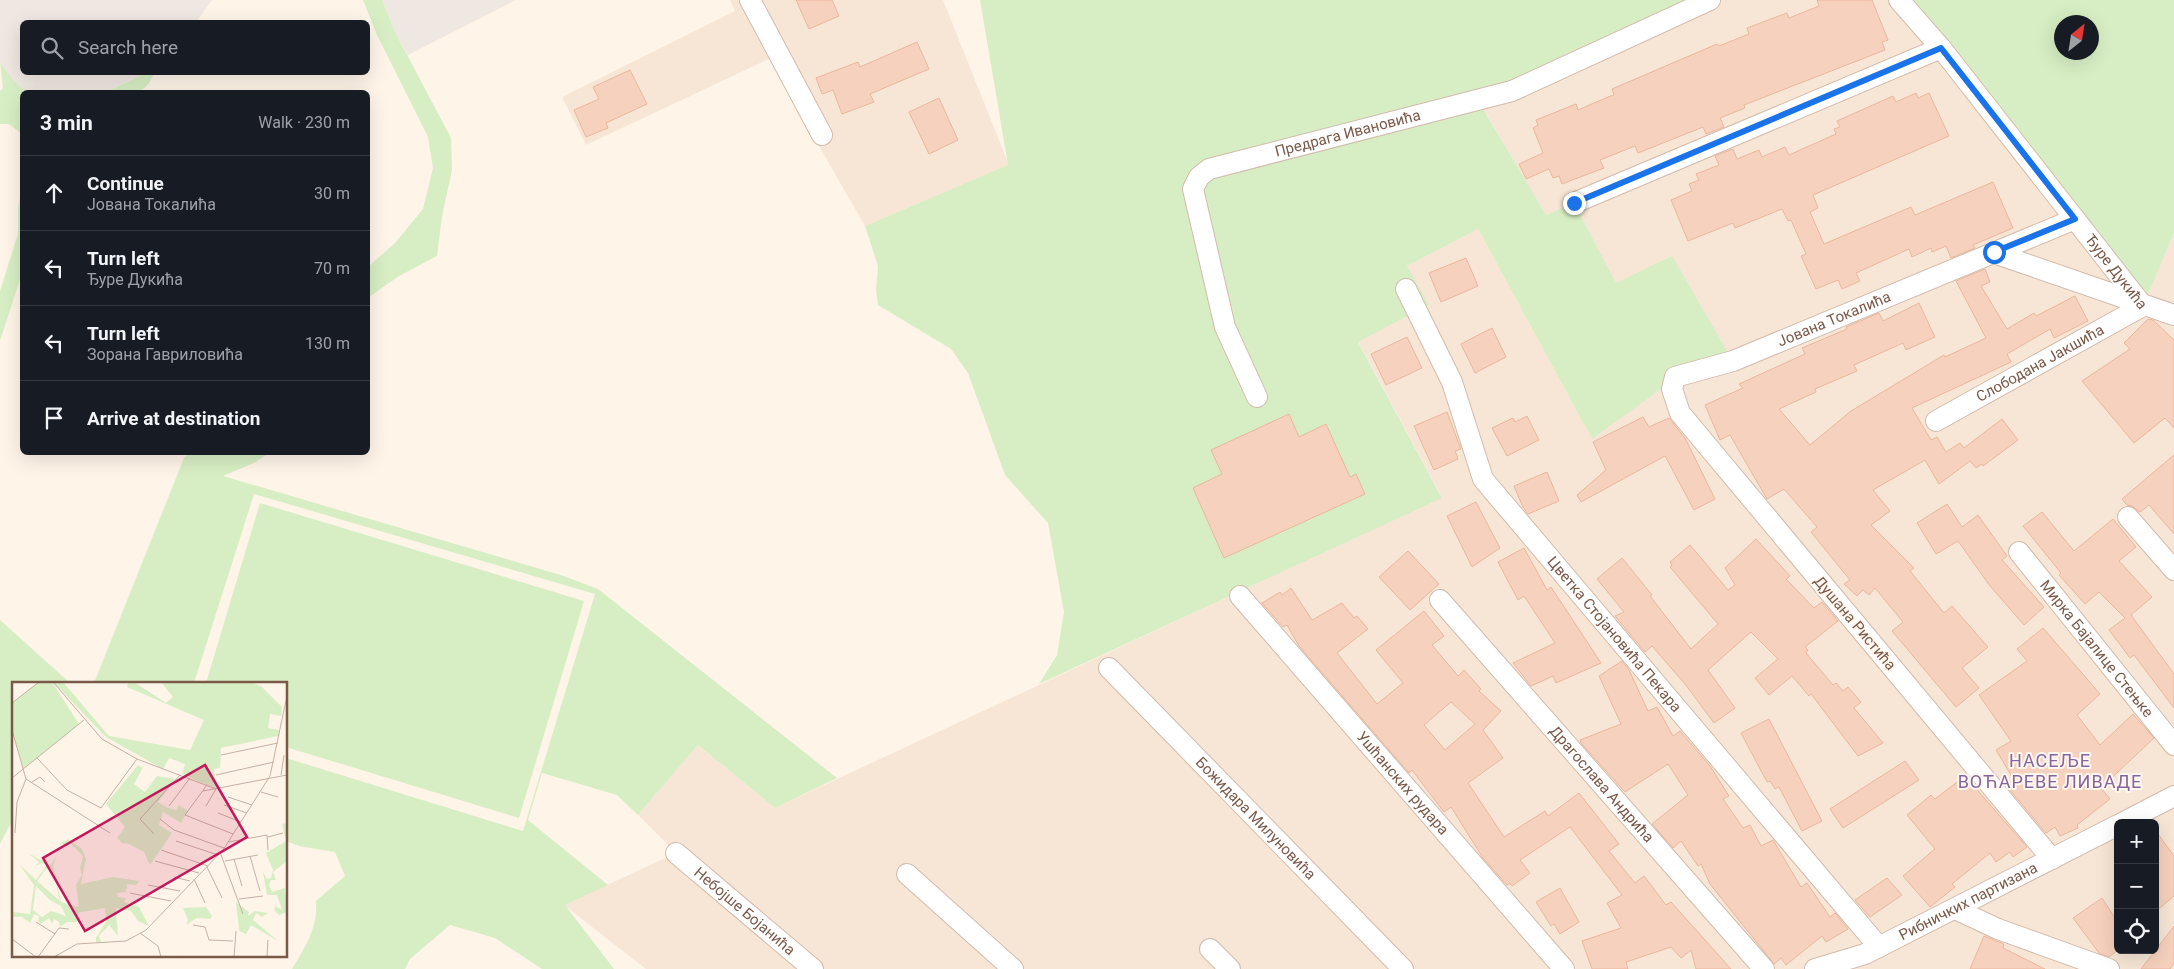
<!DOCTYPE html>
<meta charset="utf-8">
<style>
body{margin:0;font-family:Roboto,sans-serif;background:#20242c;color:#f1f3f6}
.controls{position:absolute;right:15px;bottom:15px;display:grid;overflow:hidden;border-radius:8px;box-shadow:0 5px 20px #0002}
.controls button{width:45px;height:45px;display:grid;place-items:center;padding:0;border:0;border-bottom:1px solid #363941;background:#171b24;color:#f1f3f6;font:25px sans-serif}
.compass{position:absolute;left:2054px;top:15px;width:45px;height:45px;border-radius:50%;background:#171b24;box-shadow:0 5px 20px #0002;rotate:30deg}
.stop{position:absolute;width:15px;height:15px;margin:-11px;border:4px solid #1a73e8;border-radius:50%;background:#fff}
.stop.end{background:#1a73e8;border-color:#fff;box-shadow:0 1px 5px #0008}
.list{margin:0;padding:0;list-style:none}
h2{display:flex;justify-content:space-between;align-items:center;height:65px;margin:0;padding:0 20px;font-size:21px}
h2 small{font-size:16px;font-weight:400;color:#9ea1a6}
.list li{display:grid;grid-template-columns:32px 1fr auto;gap:15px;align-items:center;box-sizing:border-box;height:75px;padding:0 20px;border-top:1px solid #363941}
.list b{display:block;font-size:19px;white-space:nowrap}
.list p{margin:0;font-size:16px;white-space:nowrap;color:#9ea1a6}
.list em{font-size:16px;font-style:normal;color:#9ea1a6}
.icon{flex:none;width:28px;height:28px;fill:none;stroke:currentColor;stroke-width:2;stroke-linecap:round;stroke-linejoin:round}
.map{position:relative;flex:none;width:2174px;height:969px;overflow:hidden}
.search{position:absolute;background:#171b24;box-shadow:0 5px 20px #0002;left:20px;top:20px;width:350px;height:55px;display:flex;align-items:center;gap:12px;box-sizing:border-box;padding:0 18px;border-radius:8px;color:#9ea1a6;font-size:19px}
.panel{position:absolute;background:#171b24;box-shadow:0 5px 20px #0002;left:20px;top:90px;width:350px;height:365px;border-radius:8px}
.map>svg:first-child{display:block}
.residential{fill:#f7e6d5;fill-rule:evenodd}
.industrial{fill:#efe7e1}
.green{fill:#d7eec4;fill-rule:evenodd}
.building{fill:#f6d1bd;stroke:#eab69c;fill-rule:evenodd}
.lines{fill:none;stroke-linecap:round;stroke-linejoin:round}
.street-casing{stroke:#d2bbac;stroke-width:22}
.street{stroke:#fff;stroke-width:20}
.route{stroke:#1a73e8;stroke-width:6}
.labels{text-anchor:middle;stroke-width:4;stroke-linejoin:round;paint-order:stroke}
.street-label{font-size:15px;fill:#7b5949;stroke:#fff8f0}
.quarter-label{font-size:18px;letter-spacing:1px;fill:#88659e;stroke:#fff8f0}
.inset-road{fill:none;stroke:#c6b1a3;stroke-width:1}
.view{fill:#c2185b;fill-opacity:0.15;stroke:#c2185b;stroke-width:2.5}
.inset-edge{fill:none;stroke:#7b5949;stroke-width:2.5}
</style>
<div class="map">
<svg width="2174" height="969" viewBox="0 0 2174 969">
<rect width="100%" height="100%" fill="#fef4e8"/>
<g class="residential">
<path d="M730 0H943L1009 165 865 226 769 59 586 145 562 97 735 11Z"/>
<path d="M1710 0H1908L2159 268 2174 233V969H646L564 905 676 853 638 815 698 745 775 808 1442 497 1358 341 1429 306 1407 266 1478 229 1592 439 1615 283 1574 203 1546 216 1481 104ZM2118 823H2155V950H2118Z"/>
</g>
<g class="industrial">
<path d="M0 0H212L196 22H22V72L147 73 106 92H27L13 80 0 62Z"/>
<path d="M382 0H516L408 55 395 32Z"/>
</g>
<g class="green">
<path d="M363 0H382L395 32 451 138 452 170 442 216 437 256 399 276 369 297 368 315V267L395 243 423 209 433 168 428 137 377 35Z"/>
<path d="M980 0H1710L1481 105 1546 215 1574 203 1616 283 1672 256 1733 361 1672 381 1592 439 1478 229 1407 266 1429 305 1358 342 1442 498 1039 684 1057 655 1064 612 1048 523 1005 475 968 373 951 349 878 305 876 290 878 266 865 226 1008 165Z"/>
<path d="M1908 0H2174V233L2143 306ZM2062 22H2092V52H2062Z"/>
<path d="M0 62 13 80 27 92H22V134L9 124H0V91L3 88Z"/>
<path d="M147 73H154C145 98 129 93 106 92Z"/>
<path d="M22 187V273L0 341V291L18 234V208Z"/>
<path d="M191 452 269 453 254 463 223 476 561 575 598 589 837 778 775 808 698 745 638 815 617 795 542 773 528 820 608 885 565 905 614 969H542L495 938 450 925 410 959 405 969H292C305 947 318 928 316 901L345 876 335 852 299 846 286 841V758L523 831 595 594 254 494 194 683H94L184 458Z"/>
<path d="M260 503 584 601 519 818 286 747V683H206Z"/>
<path d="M0 620 70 683H14V817L0 844Z"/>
</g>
<g class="building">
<path d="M796 0H832L839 16 809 29Z"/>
<path d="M1817 0H1872L1888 40 1882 42 1885 50 1744 105 1745 108 1720 118 1724 127 1706 134 1703 127 1638 153 1635 146 1600 160 1604 168 1562 184 1559 176 1553 178 1549 169 1526 179 1519 164 1543 153 1533 128 1538 125 1536 120 1576 104 1578 110 1608 97 1614 95 1612 89 1717 44 1719 46 1749 34 1747 28 1787 13 1789 18 1819 6Z"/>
<path d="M917 42 929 69 870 94 874 102 842 114 833 90 822 94 816 78 858 62 860 67Z"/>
<path d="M630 70 647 104 606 123 608 128 586 137 574 110 599 99 593 87Z"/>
<path d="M1916 93 1918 98 1929 93 1949 136 1813 195 1818 208 1810 212 1824 244 1911 207 1915 215 1993 182 2013 228 1973 245 1975 248 1951 258 1946 246 1932 252 1931 248 1912 257 1909 249 1856 273 1860 281 1842 289 1838 280 1816 289 1801 256 1806 254 1791 220 1788 221 1782 209 1735 228 1733 223 1688 241 1671 200 1692 191 1689 184 1699 180 1696 174 1719 165 1715 156 1733 149 1737 159 1759 150 1762 157 1785 147 1789 155 1836 134 1834 129 1840 127 1837 121 1893 96 1896 102Z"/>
<path d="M939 98 958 140 929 154 909 112Z"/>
<path d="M1466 258 1478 286 1441 302 1429 273Z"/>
<path d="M1985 269 1990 282 1981 286 2007 329 2034 313 2036 316 2075 296 2088 321 2054 338 2050 329 2007 354 2011 362 1912 408 1931 440 1937 437 1946 452 1960 443 1964 448 2002 419 2018 440 1983 466 1982 464 1976 468 1970 461 1939 484 1925 460 1873 490 1890 511 1871 525 1914 568 1910 571 1944 613 1952 606 1988 647 1962 668 1979 688 1956 707 1892 631 1903 622 1875 588 1869 595 1863 590 1857 596 1844 584 1850 580 1811 532 1817 527 1784 489 1767 499 1730 435 1720 440 1705 405 1743 388 1739 384 1805 354 1802 348 1847 329 1846 327 1879 313 1883 321 1919 303 1935 337 1906 350 1903 343 1854 365 1857 371 1815 389 1816 392 1779 409 1810 445 1851 411 1944 355 1945 357 1986 338 1956 281Z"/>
<path d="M2148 319 2153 320 2174 340V428L2165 418 2134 443 2082 381 2130 349 2124 343Z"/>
<path d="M1492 328 1506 357 1475 373 1461 344Z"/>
<path d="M1407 337 1422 368 1386 385 1371 354Z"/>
<path d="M1447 412 1461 449 1455 451 1458 459 1434 470 1414 426Z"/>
<path d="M1289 414 1299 437 1326 424 1350 477 1356 474 1365 494 1224 558 1193 488 1222 474 1211 450Z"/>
<path d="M1527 416 1539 440 1507 456 1492 428 1513 418 1515 422Z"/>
<path d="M1643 417 1649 427 1669 418 1685 438 1715 499 1694 510 1665 456 1581 502 1577 495 1606 470 1593 442Z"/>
<path d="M2174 455V534L2149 505 2140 512 2132 506 2127 505 2122 499Z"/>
<path d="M1547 472 1559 501 1528 514 1523 507 1514 486Z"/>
<path d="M1476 502 1500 548 1472 567 1447 516Z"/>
<path d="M1947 504 1962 527 1978 515 2007 556 2002 560 2044 607 2024 625 1990 586 1958 541 1936 554 1917 523Z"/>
<path d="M2042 512 2074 551 2113 519 2136 547 2119 561 2152 597 2131 615 2174 674V708L2134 655 2130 658 2109 630 2125 618 2099 592 2085 604 2059 575 2061 573 2023 526Z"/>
<path d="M1756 539 1790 576 1786 579 1814 608 1822 602 1838 621 1805 647 1808 650 1806 653 1833 685 1836 683 1843 691 1848 687 1861 702 1854 708 1883 743 1858 756 1811 694 1809 696 1792 676 1769 695 1755 678 1778 659 1751 632 1708 670 1735 708 1714 723 1685 684 1652 646 1645 652 1615 616 1624 612 1597 579 1622 558 1652 595 1650 596 1691 649 1718 624 1670 567 1672 565 1670 562 1690 545 1728 590 1735 585 1725 568Z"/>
<path d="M1524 548 1547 590 1551 587 1601 663 1556 683 1553 676 1531 686 1513 663 1555 643 1524 596 1518 600 1498 562Z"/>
<path d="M1408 551 1439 584 1410 610 1379 577Z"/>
<path d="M1291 588 1312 620 1342 603 1354 618 1357 616 1368 629 1337 653 1377 704 1403 683 1376 650 1424 611 1444 636 1432 645 1458 676 1464 670 1481 689 1479 691 1501 711 1483 730 1503 758 1468 783 1504 837 1545 811 1548 816 1579 793 1619 844 1609 851 1635 883 1644 876 1666 905 1671 902 1731 969H1696L1691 950 1681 958 1671 947 1626 962 1628 969H1592L1582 941 1621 928 1607 903 1622 895 1570 827 1520 860 1530 873 1512 886 1510 883 1507 885 1483 858 1451 807 1444 812 1412 770 1409 773 1299 646 1287 625 1283 627 1262 603 1280 592 1282 595ZM1451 702 1475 724 1445 750 1424 725Z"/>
<path d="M2043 628 2100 694 2077 715 2100 745 2133 714 2154 738 2101 788 2110 799 2077 825 2078 828 2060 836 2055 827 2046 833 2010 790 2017 785 1996 750 2011 741 1979 695 2027 661 2017 649Z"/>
<path d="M1622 661 1629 670 1648 711 1657 707 1673 736 1680 731 1710 766 1729 796 1723 799 1743 828 1750 825 1761 846 1773 840 1801 887 1807 883 1830 917 1835 913 1848 929 1826 942 1822 936 1786 965 1781 958 1774 964 1710 884 1701 864 1698 866 1681 841 1673 848 1652 824 1688 795 1668 764 1625 792 1581 743 1580 740 1621 724 1599 676Z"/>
<path d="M1769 719 1822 821 1802 831 1779 787 1775 789 1770 781 1767 782 1741 733Z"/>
<path d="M1905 761 1919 780 1843 828 1830 809Z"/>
<path d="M1965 776 2027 847 2013 857 2010 852 1996 862 1990 853 1952 884 1955 887 1930 907 1903 876 1935 849 1907 815 1931 795 1935 799Z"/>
<path d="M2155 830 2174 856V896L2155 912Z"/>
<path d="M1887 878 1902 895 1870 917 1855 900Z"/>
<path d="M1560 888 1579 922 1560 934 1554 924 1551 926 1536 902Z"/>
<path d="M2102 898 2118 923V950L2109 957 2099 953 2073 918Z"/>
<path d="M2174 926V963L2170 969H2141Z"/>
<path d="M1984 936 2004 944 2003 948 2045 969H1970Z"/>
</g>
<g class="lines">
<g class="street-casing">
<g id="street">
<path d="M750 0 822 135"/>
<path id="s1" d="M1899 0 1941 48 2143 306"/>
<path d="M1574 203 1941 48"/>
<path d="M1994 253 2174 315"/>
<path id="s2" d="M1406 289 1452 382 1483 479 1879 947"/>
<path id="s3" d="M1257 397 1225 327 1193 189 1199 177 1209 169 1512 91 1710 0"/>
<path id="s4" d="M1936 421 2143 306"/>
<path d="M2128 517 2174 570"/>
<path id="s5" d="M2019 552 2174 745"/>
<path id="s6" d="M1240 596 1564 969"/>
<path id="s7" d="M1440 600 1764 969"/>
<path id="s8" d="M1109 668 1403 969"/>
<path d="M2122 823 2174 796"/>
<path id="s9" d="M676 853 813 969"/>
<path id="s10" d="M2052 859 1680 413 1672 389 1675 377 1733 361 2075 219"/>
<path d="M907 874 1013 969"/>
<path d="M1955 909 1998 929 2109 969"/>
<path d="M1210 949 1230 969"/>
<path id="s11" d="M1815 969 1865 954 2118 825"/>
</g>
</g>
<use href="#street" class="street"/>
</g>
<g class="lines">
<path class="route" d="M1574 203 1941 48 2075 219 1994 252"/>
</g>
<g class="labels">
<g class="street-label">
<text dy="5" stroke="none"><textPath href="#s3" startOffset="388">Предрага Ивановића</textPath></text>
<text dy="5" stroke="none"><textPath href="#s1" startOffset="348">Ђуре Дукића</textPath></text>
<text dy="5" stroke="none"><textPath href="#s10" startOffset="788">Јована Токалића</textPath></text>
<text dy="5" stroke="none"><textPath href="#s4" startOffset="119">Слободана Јакшића</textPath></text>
<text transform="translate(1855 623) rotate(50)" y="5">Душана Ристића</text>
<text dy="5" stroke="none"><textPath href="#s2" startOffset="409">Цветка Стојановића Пекара</textPath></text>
<text dy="5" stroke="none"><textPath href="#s5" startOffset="124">Мирка Бајалице Стењке</textPath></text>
<text dy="5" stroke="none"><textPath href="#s6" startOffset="248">Ушћанских рудара</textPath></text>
<text dy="5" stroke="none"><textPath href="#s7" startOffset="245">Драгослава Андрића</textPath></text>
<text dy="5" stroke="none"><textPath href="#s8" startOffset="210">Божидара Милуновића</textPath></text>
<text dy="5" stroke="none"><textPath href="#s11" startOffset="168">Рибничких партизана</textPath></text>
<text dy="5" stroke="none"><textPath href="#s9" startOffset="90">Небојше Бојанића</textPath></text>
</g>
<g class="quarter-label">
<text x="2050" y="767">НАСЕЉЕ<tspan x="2050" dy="21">ВОЋАРЕВЕ ЛИВАДЕ</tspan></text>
</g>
</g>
<g transform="translate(12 682)">
<rect width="275" height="275" fill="#fef4e8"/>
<path d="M27 0H40L67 42 11 87 0 48V21ZM41 0H51L97 54 178 68 192 38 115 5 116 1 122 0 154 21 161 15 149 0H239L249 4 270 25 269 34 258 32 256 46 267 48 266 54 209 66 208 86 202 87 204 107 170 92 173 82 157 76 151 87 94 55ZM134 80 122 102 133 110 145 94 163 97 146 120 156 126 164 128 167 123 176 129 169 141 151 130 147 143 160 151 138 183 132 170 117 162 110 161 105 156 113 145 94 122 126 83 131 86ZM275 141V179L261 190 264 198H259L257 203 260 210 273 206 275 230 267 233 262 228 263 224 270 228 265 213H255L251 190 255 197 259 196 261 188 254 171 274 159 270 142ZM56 157 70 167 74 177 69 202 101 195 127 199 124 203 115 202 114 210 105 211 106 215 114 216 112 220 127 225 137 244 126 239 119 229 104 226 106 254 97 243 87 254 89 260H84V256L94 240 93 226 65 231 67 240H55L48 245 47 240 42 237 40 242 37 236 29 242 26 239 27 234 22 232 18 241 10 235H0V230L18 232 22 203 7 182 24 198 35 183 30 181 23 184 27 180 16 171 38 183 45 175 41 183 49 220 67 225 64 203 70 193 68 186 71 174 57 160 54 163 47 162ZM39 186 42 193 48 219 25 199 34 187ZM24 204 38 218 49 224 54 234 39 229 30 235 21 228ZM224 220 237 230 236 234 243 229 256 231 250 235 244 231 241 238 266 259 239 243 234 252 227 249ZM194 225 200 234 198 237 185 236 174 243 176 238 171 226Z" fill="#d7eec4" fill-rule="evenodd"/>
<path class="inset-road" d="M41 0 90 57 125 77 204 107M0 21 27 0M0 48 14 97 98 151M209 73 266 61M25 76 55 108 89 126 125 77M204 93 262 80M269 93 272 73M0 96 72 38M20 100 28 95 33 100M195 103 173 133 221 152M191 109 275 93M249 110 266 115M216 115 240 123M212 123 235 131M157 124 178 96M194 124 204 107M206 131 229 140M148 137 162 148 212 166M3 151 5 120 14 97M142 152 128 137 168 93M256 155 271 151M164 159 206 173M217 160 255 153 256 168M149 168 196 184M208 170 231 232M238 174 248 209M222 177 230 204M143 179 187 191M213 179 246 173M195 185 210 216M162 195 178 199M182 197 193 221M136 203 168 209M118 211 159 219M227 217 251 214M24 240 43 252M181 243 193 245 197 258 221 259M128 251 146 264 149 275M0 257 24 275M26 275 47 246 57 247M42 275 65 262 114 259 134 248 211 168 258 94 275 14M222 275 224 249M255 275 256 258"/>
<path class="view" d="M193 83 235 155 73 249 31 176Z"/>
<rect width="275" height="275" class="inset-edge"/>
</g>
</svg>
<div class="controls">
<button>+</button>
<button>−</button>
<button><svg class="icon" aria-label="locate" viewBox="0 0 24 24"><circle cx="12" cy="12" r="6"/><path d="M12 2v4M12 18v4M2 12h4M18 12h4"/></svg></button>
</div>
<svg class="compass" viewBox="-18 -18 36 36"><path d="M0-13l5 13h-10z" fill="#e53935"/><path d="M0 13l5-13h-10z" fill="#9ea1a6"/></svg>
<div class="stop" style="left:1994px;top:252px"></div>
<div class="stop end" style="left:1574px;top:203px"></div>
<div class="search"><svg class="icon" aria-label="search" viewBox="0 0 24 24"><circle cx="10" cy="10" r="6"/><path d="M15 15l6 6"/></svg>Search here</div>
<section class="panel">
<h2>3 min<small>Walk · 230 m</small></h2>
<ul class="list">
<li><svg class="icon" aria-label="ahead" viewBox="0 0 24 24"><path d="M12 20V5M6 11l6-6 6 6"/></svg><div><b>Continue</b><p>Јована Токалића</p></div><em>30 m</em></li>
<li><svg class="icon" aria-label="left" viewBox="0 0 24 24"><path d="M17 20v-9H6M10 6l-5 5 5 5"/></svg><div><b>Turn left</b><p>Ђуре Дукића</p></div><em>70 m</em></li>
<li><svg class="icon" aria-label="left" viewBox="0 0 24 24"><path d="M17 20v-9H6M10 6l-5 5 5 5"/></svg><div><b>Turn left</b><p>Зорана Гавриловића</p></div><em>130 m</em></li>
<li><svg class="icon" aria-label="arrive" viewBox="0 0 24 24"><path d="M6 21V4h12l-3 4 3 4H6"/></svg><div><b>Arrive at destination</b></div></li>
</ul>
</section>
</div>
